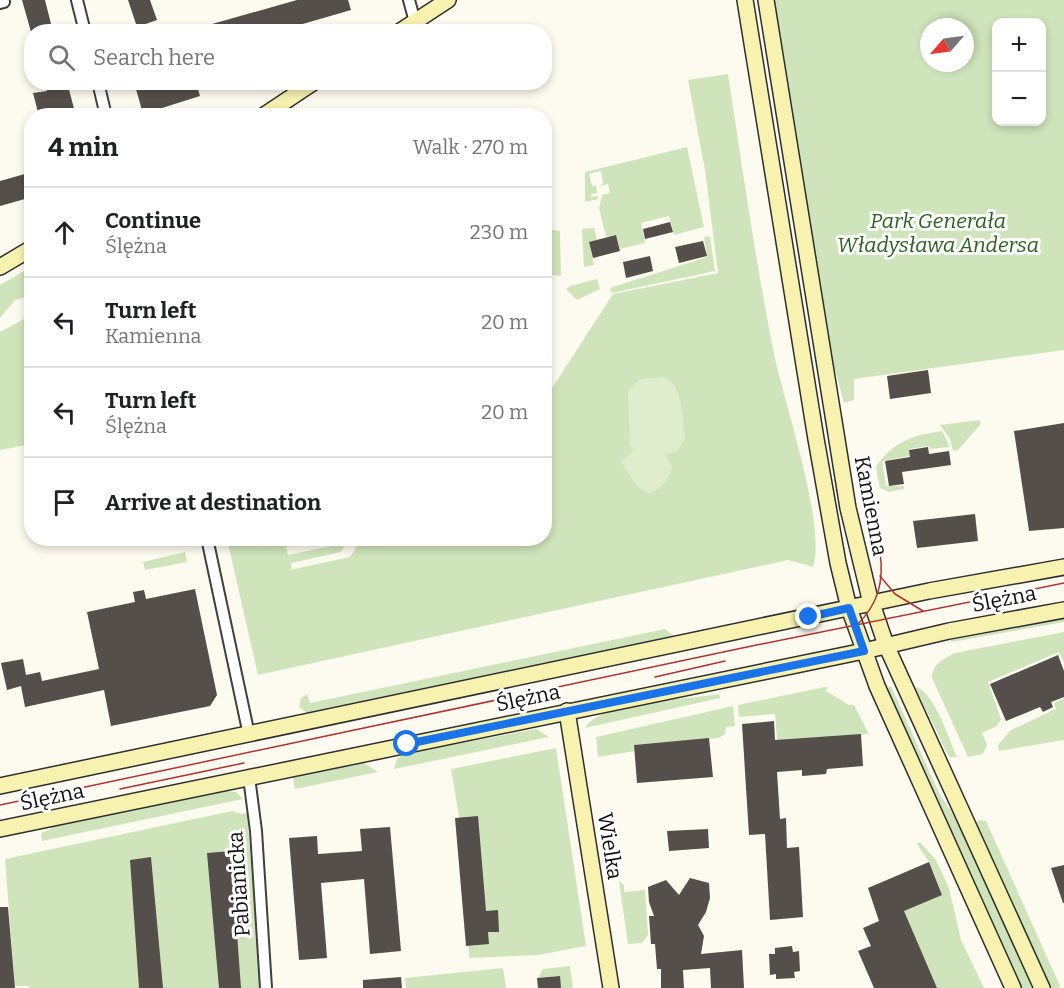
<!DOCTYPE html>
<meta charset="utf-8">
<style>
body{margin:0;font-family:Bitter,serif;background:#f2f2f2;color:#202124}
.controls{position:absolute;right:18px;top:18px;display:grid;overflow:hidden;border-radius:12px;box-shadow:0 3px 9px #0003}
.controls button{width:54px;height:54px;display:grid;place-items:center;padding:0;border:0;border-bottom:2px solid #e0e0e0;background:#fff;color:#202124;font:30px sans-serif}
.compass{position:absolute;left:920px;top:18px;width:54px;height:54px;border-radius:50%;background:#fff;box-shadow:0 3px 9px #0003;rotate:242deg}
.stop{position:absolute;width:18px;height:18px;margin:-14px;border:4px solid #1a73e8;border-radius:50%;background:#fff}
.stop.end{background:#1a73e8;border-color:#fff;box-shadow:0 2px 6px #0008}
.list{margin:0;padding:0;list-style:none}
h2{display:flex;justify-content:space-between;align-items:center;height:78px;margin:0;padding:0 24px;font-size:26px}
h2 small{font-size:20px;font-weight:400;color:#757577}
.list li{display:grid;grid-template-columns:39px 1fr auto;gap:18px;align-items:center;box-sizing:border-box;height:90px;padding:0 24px;border-top:2px solid #e0e0e0}
.list b{display:block;font-size:22px;white-space:nowrap}
.list p{margin:0;font-size:20px;white-space:nowrap;color:#757577}
.list em{font-size:20px;font-style:normal;color:#757577}
.icon{flex:none;width:33px;height:33px;fill:none;stroke:currentColor;stroke-width:2;stroke-linecap:round;stroke-linejoin:round}
.map{position:relative;flex:none;width:1064px;height:988px;overflow:hidden}
.search{position:absolute;background:#fff;box-shadow:0 3px 9px #0003;left:24px;top:24px;width:528px;height:66px;display:flex;align-items:center;gap:15px;box-sizing:border-box;padding:0 21px;border-radius:24px;color:#757577;font-size:22px}
.panel{position:absolute;background:#fff;box-shadow:0 3px 9px #0003;left:24px;top:108px;width:528px;height:438px;border-radius:24px}
.map>svg:first-child{display:block}
.green{fill:#cfe4bb;fill-rule:evenodd}
.pitch{fill:#e0edcc}
.building{fill:#544f4a}
.lines{fill:none;stroke-linecap:round;stroke-linejoin:round}
.street-casing{stroke:#404040;stroke-width:14}
.secondary-casing{stroke:#2f2f2f;stroke-width:18}
.street{stroke:#fff;stroke-width:10}
.secondary{stroke:#f7f2b0;stroke-width:15}
.tram{stroke:#af3333;stroke-width:1.5}
.route{stroke:#1a73e8;stroke-width:8}
.labels{text-anchor:middle;stroke-width:6;stroke-linejoin:round;paint-order:stroke}
.park-label{font-size:21px;font-style:italic;fill:#2d5e24;stroke:#fff}
.street-label{font-size:21px;fill:#0d0d0d;stroke:#fff}
</style>
<div class="map">
<svg width="1064" height="988" viewBox="0 0 1064 988">
<rect width="100%" height="100%" fill="#fdfbef"/>
<g class="green">
<path d="M774 0H1064V350L854 379V400L844 403 830 351ZM996 22H1042V122H996ZM929 27H965V63H929Z"/>
<path d="M728 74C742 166 755 258 773 349 782 397 827 525 813 567L788 560 258 675 227 539H323L286 547 288 555 346 543 341 552 291 563 292 569 285 571 350 557 361 539 544 538 545 399 613 294 718 273 705 170 688 80Z"/>
<path d="M687 147 704 227 674 235 669 216 641 223 645 243 620 249 616 235 606 237 599 208 602 195 610 193 608 184 600 186 603 183 601 171 589 174 592 186 596 185 597 193 591 194V197L598 196V199L585 202V172Z"/>
<path d="M594 228 597 240 589 242 594 265 584 267 582 229Z"/>
<path d="M545 229 560 231 561 276 545 274Z"/>
<path d="M710 236 715 271 612 293 610 288 707 257 704 237Z"/>
<path d="M31 267V295L15 300 0 318V285Z"/>
<path d="M597 279 600 289 577 300 566 289 570 286Z"/>
<path d="M26 318 32 347 31 444 0 450V332Z"/>
<path d="M980 420V425L958 450 953 451 950 439 940 425Z"/>
<path d="M942 431 950 447 930 449 929 446 909 449 910 456 882 461 886 486H904V489L889 492 880 488 876 467C892 442 913 435 942 431Z"/>
<path d="M185 552 187 562 145 570 143 562Z"/>
<path d="M1064 618V622L951 642 950 638Z"/>
<path d="M665 629 674 636 308 714 299 707 301 698 307 694 310 703Z"/>
<path d="M1064 632V663L1059 652 988 682 1001 719 997 726 982 733 987 745 983 754 968 757 932 678C932 663 944 659 955 653Z"/>
<path d="M891 686 939 793 962 829 1034 988H1022L886 689Z"/>
<path d="M825 687H828L826 691 849 705H854L869 734 777 740 775 714 739 717 738 705Z"/>
<path d="M915 687C933 689 950 741 957 757H949Z"/>
<path d="M719 694 720 698 585 728C603 700 686 700 719 694Z"/>
<path d="M1064 698V740L999 751 998 745 1011 730 1056 709 1054 703Z"/>
<path d="M733 706 735 726 726 727 725 734 719 738 634 745 635 751 598 757 596 737Z"/>
<path d="M536 729 549 737 394 769 397 759 404 754Z"/>
<path d="M556 748 586 946 538 955 469 958 460 822 451 769Z"/>
<path d="M362 762 378 772 295 789 293 777Z"/>
<path d="M227 791 236 792 243 799 42 841 41 833 51 829V827Z"/>
<path d="M232 811 241 814 247 813 261 988H29L28 986H15L5 859Z"/>
<path d="M979 820 986 821 1060 986 1058 988H1051L1049 984 976 822Z"/>
<path d="M920 842 936 860 941 871 949 888 961 940 984 988H937L900 913 940 889 929 862 917 844Z"/>
<path d="M619 881 624 885V892L645 890 648 935 642 943 628 944Z"/>
<path d="M570 966 573 988H561L559 976 538 978 543 969Z"/>
<path d="M503 968 506 988H406L405 978Z"/>
</g>
<path class="pitch" d="M665 377C684 387 682 420 685 439L677 451 665 455 672 466C670 479 661 488 649 494L637 486 621 462 633 451 630 444 628 390 641 379Z"/>
<g class="building">
<path d="M22 0H45L53 32H31Z"/>
<path d="M128 0H150L157 20 137 27Z"/>
<path d="M297 0H348L351 10 275 32H199L198 28Z"/>
<path d="M44 82H67L76 116H39L33 93 47 91Z"/>
<path d="M134 82H196L200 96 143 114Z"/>
<path d="M32 172V197L0 206V181Z"/>
<path d="M670 222 673 232 645 239 643 229Z"/>
<path d="M616 235 620 251 593 258 589 242Z"/>
<path d="M703 241 707 256 679 263 675 247Z"/>
<path d="M650 256 653 271 626 278 623 262Z"/>
<path d="M928 370 931 393 890 399 887 376Z"/>
<path d="M1064 423V528L1029 531 1014 431Z"/>
<path d="M928 447 929 454 949 451 951 465 902 472 904 484 889 486 885 461 910 457 909 450Z"/>
<path d="M975 514 978 541 917 548 913 521Z"/>
<path d="M195 589 217 695 210 706 111 726 104 690 25 707 21 686 7 690 1 663 23 659 26 675 40 672 42 681 99 669 87 612 135 602 133 592 144 590 146 599Z"/>
<path d="M1058 655 1064 671V697L1051 702 1053 707 1043 712 1040 707 1006 721 990 684Z"/>
<path d="M774 721 775 740 861 734 863 766 827 769 826 774 802 776V770L777 772 780 819 786 818 787 848 799 847 803 917 770 920 765 834 749 835 742 724Z"/>
<path d="M709 738 713 777 637 783 634 745Z"/>
<path d="M478 816 486 911 498 910 499 932H488L489 944 466 946 455 818Z"/>
<path d="M390 827 401 951 370 954 364 879 321 883 327 958 299 960 289 838 317 836 318 854 362 851 360 829Z"/>
<path d="M708 829 709 848 669 851 667 831Z"/>
<path d="M231 851 241 988H219L207 853Z"/>
<path d="M151 857 163 988H139L130 860Z"/>
<path d="M929 862 942 895 904 911 937 988H874L858 951 871 946 863 928 879 921 868 888Z"/>
<path d="M1064 865V903H1063L1051 868Z"/>
<path d="M690 878 709 883 710 898 706 912 698 925 704 936 701 954 742 950 744 988H711L710 968 683 970 684 988H661V969H657L655 944H651L649 916H654L649 902 648 887 666 880 679 895Z"/>
<path d="M0 907H8L15 988H0Z"/>
<path d="M792 946 793 952 799 951 800 971 794 972 795 978 776 979V974L770 975 769 954H775V948Z"/>
<path d="M560 976 561 988H538L537 978Z"/>
<path d="M401 977 402 988H363V980Z"/>
</g>
<g class="lines">
<g class="street-casing">
<g id="street">
<path d="M77 0 85 32"/>
<path d="M409 0 415 22"/>
<path d="M0 3 4 2"/>
<path d="M98 82 106 116"/>
<path d="M207 538 249 735"/>
<path d="M249 777 256 831 266 988"/>
</g>
</g>
<g class="secondary-casing">
<g id="secondary">
<path d="M745 0 816 439 838 563 849 608 877 686 1013 988"/>
<path d="M766 0 848 508 869 595 886 645 1042 988"/>
<path d="M399 32 448 0"/>
<path d="M263 116 314 82"/>
<path d="M0 267 32 248"/>
<path d="M567 711 611 988"/>
<path d="M0 786 929 591 1064 567"/>
<path d="M0 829 864 651 949 631 1064 610"/>
</g>
</g>
<use href="#street" class="street"/>
<use href="#secondary" class="secondary"/>
<g class="tram">
<path d="M880 576 895 594 923 611"/>
<path d="M857 625C879 603 884 581 880 552"/>
<path d="M655 677 725 661"/>
<path d="M120 789 244 763"/>
<path d="M0 805 747 647 1064 583"/>
</g>
</g>
<g class="lines">
<path class="route" d="M407 744 864 651 849 608 809 617"/>
</g>
<g class="labels">
<g class="park-label">
<text x="938" y="228">Park Generała<tspan x="938" dy="24">Władysława Andersa</tspan></text>
</g>
<g class="street-label">
<text transform="translate(871 506) rotate(79)" y="7">Kamienna</text>
<text transform="translate(1004 599) rotate(-11)" y="7">Ślężna</text>
<text transform="translate(528 698) rotate(-12)" y="7">Ślężna</text>
<text transform="translate(52 797) rotate(-12)" y="7">Ślężna</text>
<text transform="translate(610 846) rotate(81)" y="7">Wielka</text>
<text transform="translate(239 884) rotate(-94)" y="7">Pabianicka</text>
</g>
</g>
</svg>
<div class="controls">
<button>+</button>
<button>−</button>
</div>
<svg class="compass" viewBox="-18 -18 36 36"><path d="M0-13l5 13h-10z" fill="#e53935"/><path d="M0 13l5-13h-10z" fill="#757577"/></svg>
<div class="stop" style="left:407px;top:744px"></div>
<div class="stop end" style="left:809px;top:617px"></div>
<div class="search"><svg class="icon" aria-label="search" viewBox="0 0 24 24"><circle cx="10" cy="10" r="6"/><path d="M15 15l6 6"/></svg>Search here</div>
<section class="panel">
<h2>4 min<small>Walk · 270 m</small></h2>
<ul class="list">
<li><svg class="icon" aria-label="ahead" viewBox="0 0 24 24"><path d="M12 20V5M6 11l6-6 6 6"/></svg><div><b>Continue</b><p>Ślężna</p></div><em>230 m</em></li>
<li><svg class="icon" aria-label="left" viewBox="0 0 24 24"><path d="M17 20v-9H6M10 6l-5 5 5 5"/></svg><div><b>Turn left</b><p>Kamienna</p></div><em>20 m</em></li>
<li><svg class="icon" aria-label="left" viewBox="0 0 24 24"><path d="M17 20v-9H6M10 6l-5 5 5 5"/></svg><div><b>Turn left</b><p>Ślężna</p></div><em>20 m</em></li>
<li><svg class="icon" aria-label="arrive" viewBox="0 0 24 24"><path d="M6 21V4h12l-3 4 3 4H6"/></svg><div><b>Arrive at destination</b></div></li>
</ul>
</section>
</div>
